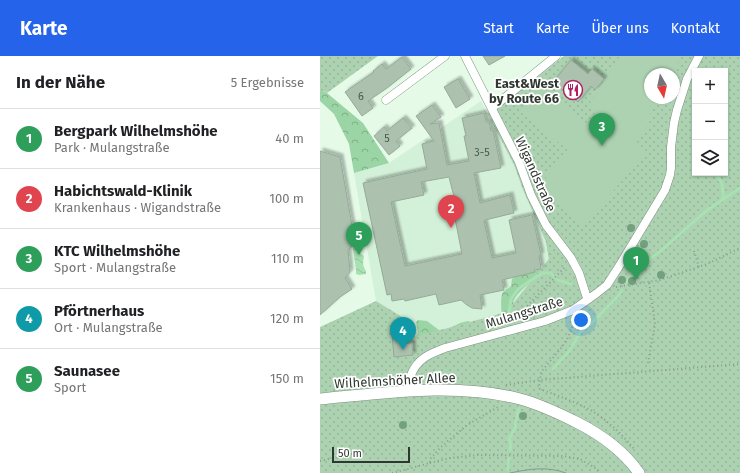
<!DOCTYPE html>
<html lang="de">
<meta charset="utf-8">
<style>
body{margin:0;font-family:"Fira Sans",sans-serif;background:#f2f2f2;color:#202124}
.controls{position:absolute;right:12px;top:12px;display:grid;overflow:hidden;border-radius:0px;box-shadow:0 1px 3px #0004}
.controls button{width:36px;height:36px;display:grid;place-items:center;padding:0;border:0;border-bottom:1px solid #e0e0e0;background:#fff;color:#202124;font:20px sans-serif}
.compass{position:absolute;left:324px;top:12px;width:36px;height:36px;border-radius:50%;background:#fff;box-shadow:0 1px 3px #0004;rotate:171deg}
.scale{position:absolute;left:12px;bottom:10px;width:78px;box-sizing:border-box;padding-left:4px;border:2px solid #2f3830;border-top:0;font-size:11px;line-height:14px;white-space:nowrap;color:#2f3830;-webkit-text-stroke:3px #fff;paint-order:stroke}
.you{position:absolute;left:261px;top:264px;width:14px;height:14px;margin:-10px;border:3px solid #fff;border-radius:50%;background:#1a73e8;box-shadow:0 0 0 6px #1a73e833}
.badge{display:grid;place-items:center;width:26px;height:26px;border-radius:50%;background:#2563eb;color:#fff;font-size:13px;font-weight:700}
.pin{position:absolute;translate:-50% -33px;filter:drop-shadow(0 1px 2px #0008)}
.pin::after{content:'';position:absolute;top:21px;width:14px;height:12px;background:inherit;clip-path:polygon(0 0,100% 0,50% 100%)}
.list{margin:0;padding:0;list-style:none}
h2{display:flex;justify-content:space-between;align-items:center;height:52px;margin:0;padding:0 16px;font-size:17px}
h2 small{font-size:13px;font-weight:400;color:#757577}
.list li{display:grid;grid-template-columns:26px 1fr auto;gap:12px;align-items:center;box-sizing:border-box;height:60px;padding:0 16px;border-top:1px solid #e0e0e0}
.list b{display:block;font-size:15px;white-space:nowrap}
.list p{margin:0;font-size:13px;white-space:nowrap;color:#757577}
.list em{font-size:13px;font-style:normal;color:#757577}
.icon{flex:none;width:22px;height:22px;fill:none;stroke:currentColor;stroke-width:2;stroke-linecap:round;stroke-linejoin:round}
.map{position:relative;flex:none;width:420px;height:417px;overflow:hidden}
header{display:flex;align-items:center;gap:24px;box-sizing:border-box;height:56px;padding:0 20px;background:#2563eb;color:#fff}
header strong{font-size:19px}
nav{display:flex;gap:22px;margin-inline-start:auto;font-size:14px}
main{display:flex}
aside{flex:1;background:#fff}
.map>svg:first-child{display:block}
.built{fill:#d3f0d8}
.forest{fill:url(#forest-crowns)}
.park{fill:url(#park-dots);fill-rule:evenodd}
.pitch{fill:#acd2b1}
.water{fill:url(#water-waves)}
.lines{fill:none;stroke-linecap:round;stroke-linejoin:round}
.stream{stroke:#a8e2b2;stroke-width:3}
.building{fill:#acc2af;stroke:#95aa98;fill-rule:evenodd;filter:url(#shadow)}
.street-casing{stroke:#7d9280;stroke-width:9}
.secondary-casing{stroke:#7d9280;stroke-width:12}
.path{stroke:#8c9b8e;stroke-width:2;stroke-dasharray:1 3;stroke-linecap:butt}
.street{stroke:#fff;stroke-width:8}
.secondary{stroke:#fff;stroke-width:11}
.tram{stroke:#8a998c;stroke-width:1}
.tree{fill:#74a07f}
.labels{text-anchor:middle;stroke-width:3.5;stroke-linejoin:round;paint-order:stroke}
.number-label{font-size:11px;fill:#4e5a50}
.poi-label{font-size:13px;font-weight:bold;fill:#2f3830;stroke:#fff;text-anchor:end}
.street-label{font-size:13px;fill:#2f3830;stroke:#fff}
</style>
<header>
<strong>Karte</strong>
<nav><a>Start</a><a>Karte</a><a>Über uns</a><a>Kontakt</a></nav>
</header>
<main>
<aside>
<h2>In der Nähe<small>5 Ergebnisse</small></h2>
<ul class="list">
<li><span class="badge" style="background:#2e9e5b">1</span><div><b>Bergpark Wilhelmshöhe</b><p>Park · Mulangstraße</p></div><em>40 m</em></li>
<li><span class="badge" style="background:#e0444e">2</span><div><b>Habichtswald-Klinik</b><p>Krankenhaus · Wigandstraße</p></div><em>100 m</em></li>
<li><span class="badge" style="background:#2e9e5b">3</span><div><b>KTC Wilhelmshöhe</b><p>Sport · Mulangstraße</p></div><em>110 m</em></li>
<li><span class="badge" style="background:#0f9aa8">4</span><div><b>Pförtnerhaus</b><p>Ort · Mulangstraße</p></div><em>120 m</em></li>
<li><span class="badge" style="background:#2e9e5b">5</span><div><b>Saunasee</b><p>Sport</p></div><em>150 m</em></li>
</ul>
</aside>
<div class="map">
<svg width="420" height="417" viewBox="0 0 420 417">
<defs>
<pattern id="forest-crowns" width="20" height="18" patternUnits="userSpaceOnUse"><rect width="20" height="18" fill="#9bd5a5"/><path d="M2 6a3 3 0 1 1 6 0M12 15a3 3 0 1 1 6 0" fill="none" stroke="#7fae87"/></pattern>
<pattern id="park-dots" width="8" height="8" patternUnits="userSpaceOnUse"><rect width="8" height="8" fill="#acd2b1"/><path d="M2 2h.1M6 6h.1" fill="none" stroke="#94b599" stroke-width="1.8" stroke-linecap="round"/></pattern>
<pattern id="water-waves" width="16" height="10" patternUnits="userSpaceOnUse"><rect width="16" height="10" fill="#a8e2b2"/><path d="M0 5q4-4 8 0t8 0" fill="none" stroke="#91c399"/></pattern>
<filter id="shadow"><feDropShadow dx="3" dy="-3" stdDeviation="1" flood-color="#0004"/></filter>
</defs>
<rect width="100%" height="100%" fill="#e5fbe8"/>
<path class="built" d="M161 45 194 109 203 134 226 186 229 203 186 256 95 281 89 265 56 245 34 117 69 107Z"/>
<g class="forest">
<path d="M0 34 7 37 43 67 69 107 34 117 29 88 14 58 0 45Z"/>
<path d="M226 186 242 208C227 216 202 229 194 244 192 248 193 252 192 256L183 263C181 257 180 241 183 236 185 234 189 232 191 230L192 223 196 220 221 213 229 203Z"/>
<path d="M98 264 107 265 119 274 128 273 140 267 148 265 155 268 94 282 97 279 98 276 96 266Z"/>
</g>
<g class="park">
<path d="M0 0H58L7 37 0 34Z"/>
<path d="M244 0H420V417H0V271L56 245 89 265 95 281 186 256 229 203 226 186 203 134 194 109 167 57 175 54ZM375 15H405V117H375ZM330 18H354V42H330Z"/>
</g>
<path class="pitch" d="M300 0 362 1 350 18H330V42H337L327 55 334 60 316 85 326 95 264 171 218 132 248 94 199 55 219 28 266 67 275 57 268 49 287 24 284 20Z"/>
<path class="water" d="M31 179 35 180 37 181 40 197 44 200C43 206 42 209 46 215V218L39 219 36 218V214Z"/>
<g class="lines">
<g class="stream">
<path d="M395 117C403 126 403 131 403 143"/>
<path d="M305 227 322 209 343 193 386 155 420 132"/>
<path d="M188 264 191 243 198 233 222 217H231L238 224 251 228"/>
<path d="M233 313 250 294 261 275 272 267 299 239 302 234"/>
<path d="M190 394 191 387 189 383 195 372 197 359 199 352"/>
<path d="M188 414V410L189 402"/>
</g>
</g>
<g class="building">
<path d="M163 0H185L169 9Z"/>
<path d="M82 1 91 13 67 32 48 45 53 52 42 60 25 36 54 16 53 15 62 8 66 13Z"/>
<path d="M251 4 268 18 272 13 284 23 275 34 271 30 258 46 233 26Z"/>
<path d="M138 23 150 43 136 52 124 31Z"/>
<path d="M112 49 121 61 110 68 119 67 127 109 149 105 144 80H146L142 62 164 57 166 66H169L171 75 173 74 181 112 154 117 160 147 190 139 194 157 165 164V165H164L172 202 196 197 189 164 212 159 221 199 219 200 221 213 214 214 215 216 182 224 184 234 160 239 162 253 152 252 147 249 141 244 119 249 116 238 85 245 84 243 72 245 71 238 67 239 43 127 107 113 102 88 114 85 96 60ZM129 121 134 141 131 142 142 198 85 210 71 146 104 139 101 126Z"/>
<path d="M83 62 92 72 76 85 80 90 69 99 54 80 64 71 67 75Z"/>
<path d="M0 95 20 101 35 187 28 194 30 216 25 222 32 233 20 241 0 259Z"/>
<path d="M81 277 82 288 92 287 93 299 74 301 72 278Z"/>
</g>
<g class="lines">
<g class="street-casing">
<g id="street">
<path d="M145 0 199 106 211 139 226 169 251 202 259 217 266 239 268 243"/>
<path d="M66 44 125 0"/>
<path d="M172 52 236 0"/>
<path d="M90 335C90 330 89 324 91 319 97 303 109 298 125 292L225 265 253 254 277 237 287 229 298 212 345 134 350 119 351 112V91L354 67 357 54 367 23 379 0"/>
</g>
</g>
<g class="secondary-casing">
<path id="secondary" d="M0 343C65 337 136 326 200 343 219 348 238 357 256 366 280 378 303 394 319 417"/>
</g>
<g class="path">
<path d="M374 195 379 211"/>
<path d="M296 231 340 224 387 208 420 192"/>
<path d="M254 263 251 275 247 283 242 291 221 316 219 331 220 333C238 340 256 346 272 355 288 365 302 378 314 393"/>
<path d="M193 264 213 244 246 210"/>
<path d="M328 307 335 268 329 226"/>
<path d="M76 326 81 318"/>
<path d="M186 329 220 324 420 308"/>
<path d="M0 405 45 395"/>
<path d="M110 407 130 402 158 399 243 400 260 403 275 412 280 417"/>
<path d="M72 417 110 407V403L122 390 147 369 180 350"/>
</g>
<use href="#street" class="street"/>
<use href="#secondary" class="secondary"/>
<path class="tram" d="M190 417C209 413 227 410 246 417"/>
</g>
<g class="tree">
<circle cx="311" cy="172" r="4"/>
<circle cx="324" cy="188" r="4"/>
<circle cx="341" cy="219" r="4"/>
<circle cx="302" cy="224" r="4"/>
<circle cx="312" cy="225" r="4"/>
<circle cx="203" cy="360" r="4"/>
<circle cx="83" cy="369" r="4"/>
</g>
<defs>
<g id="restaurant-ring" transform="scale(1)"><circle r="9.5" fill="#fff" stroke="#ae2261" stroke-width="1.5"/><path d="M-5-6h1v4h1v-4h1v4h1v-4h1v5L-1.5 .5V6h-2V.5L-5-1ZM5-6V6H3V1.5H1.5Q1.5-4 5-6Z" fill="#ae2261"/></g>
</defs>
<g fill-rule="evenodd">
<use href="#restaurant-ring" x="253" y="34"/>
</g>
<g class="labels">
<g class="number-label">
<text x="41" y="44">6</text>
<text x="67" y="86">5</text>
<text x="162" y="100">3-5</text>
</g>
<g class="poi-label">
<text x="239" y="32">East&amp;West<tspan x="239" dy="15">by Route 66</tspan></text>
</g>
<g class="street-label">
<text transform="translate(216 118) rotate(66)" y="5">Wigandstraße</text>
<text transform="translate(204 256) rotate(-17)" y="5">Mulangstraße</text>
<text transform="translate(75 324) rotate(-3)" y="5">Wilhelmshöher Allee</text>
</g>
</g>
</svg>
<div class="controls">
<button>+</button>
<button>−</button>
<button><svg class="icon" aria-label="layers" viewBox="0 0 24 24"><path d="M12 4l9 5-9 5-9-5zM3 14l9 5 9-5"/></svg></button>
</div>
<svg class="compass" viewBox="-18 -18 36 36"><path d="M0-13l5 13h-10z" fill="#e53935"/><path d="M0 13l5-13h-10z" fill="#757577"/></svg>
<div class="scale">50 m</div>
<div class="you"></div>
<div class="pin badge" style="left:316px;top:224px;background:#2e9e5b">1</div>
<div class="pin badge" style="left:131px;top:172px;background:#e0444e">2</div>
<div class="pin badge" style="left:282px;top:90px;background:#2e9e5b">3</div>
<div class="pin badge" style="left:83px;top:294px;background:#0f9aa8">4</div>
<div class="pin badge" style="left:39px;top:199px;background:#2e9e5b">5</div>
</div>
</main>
